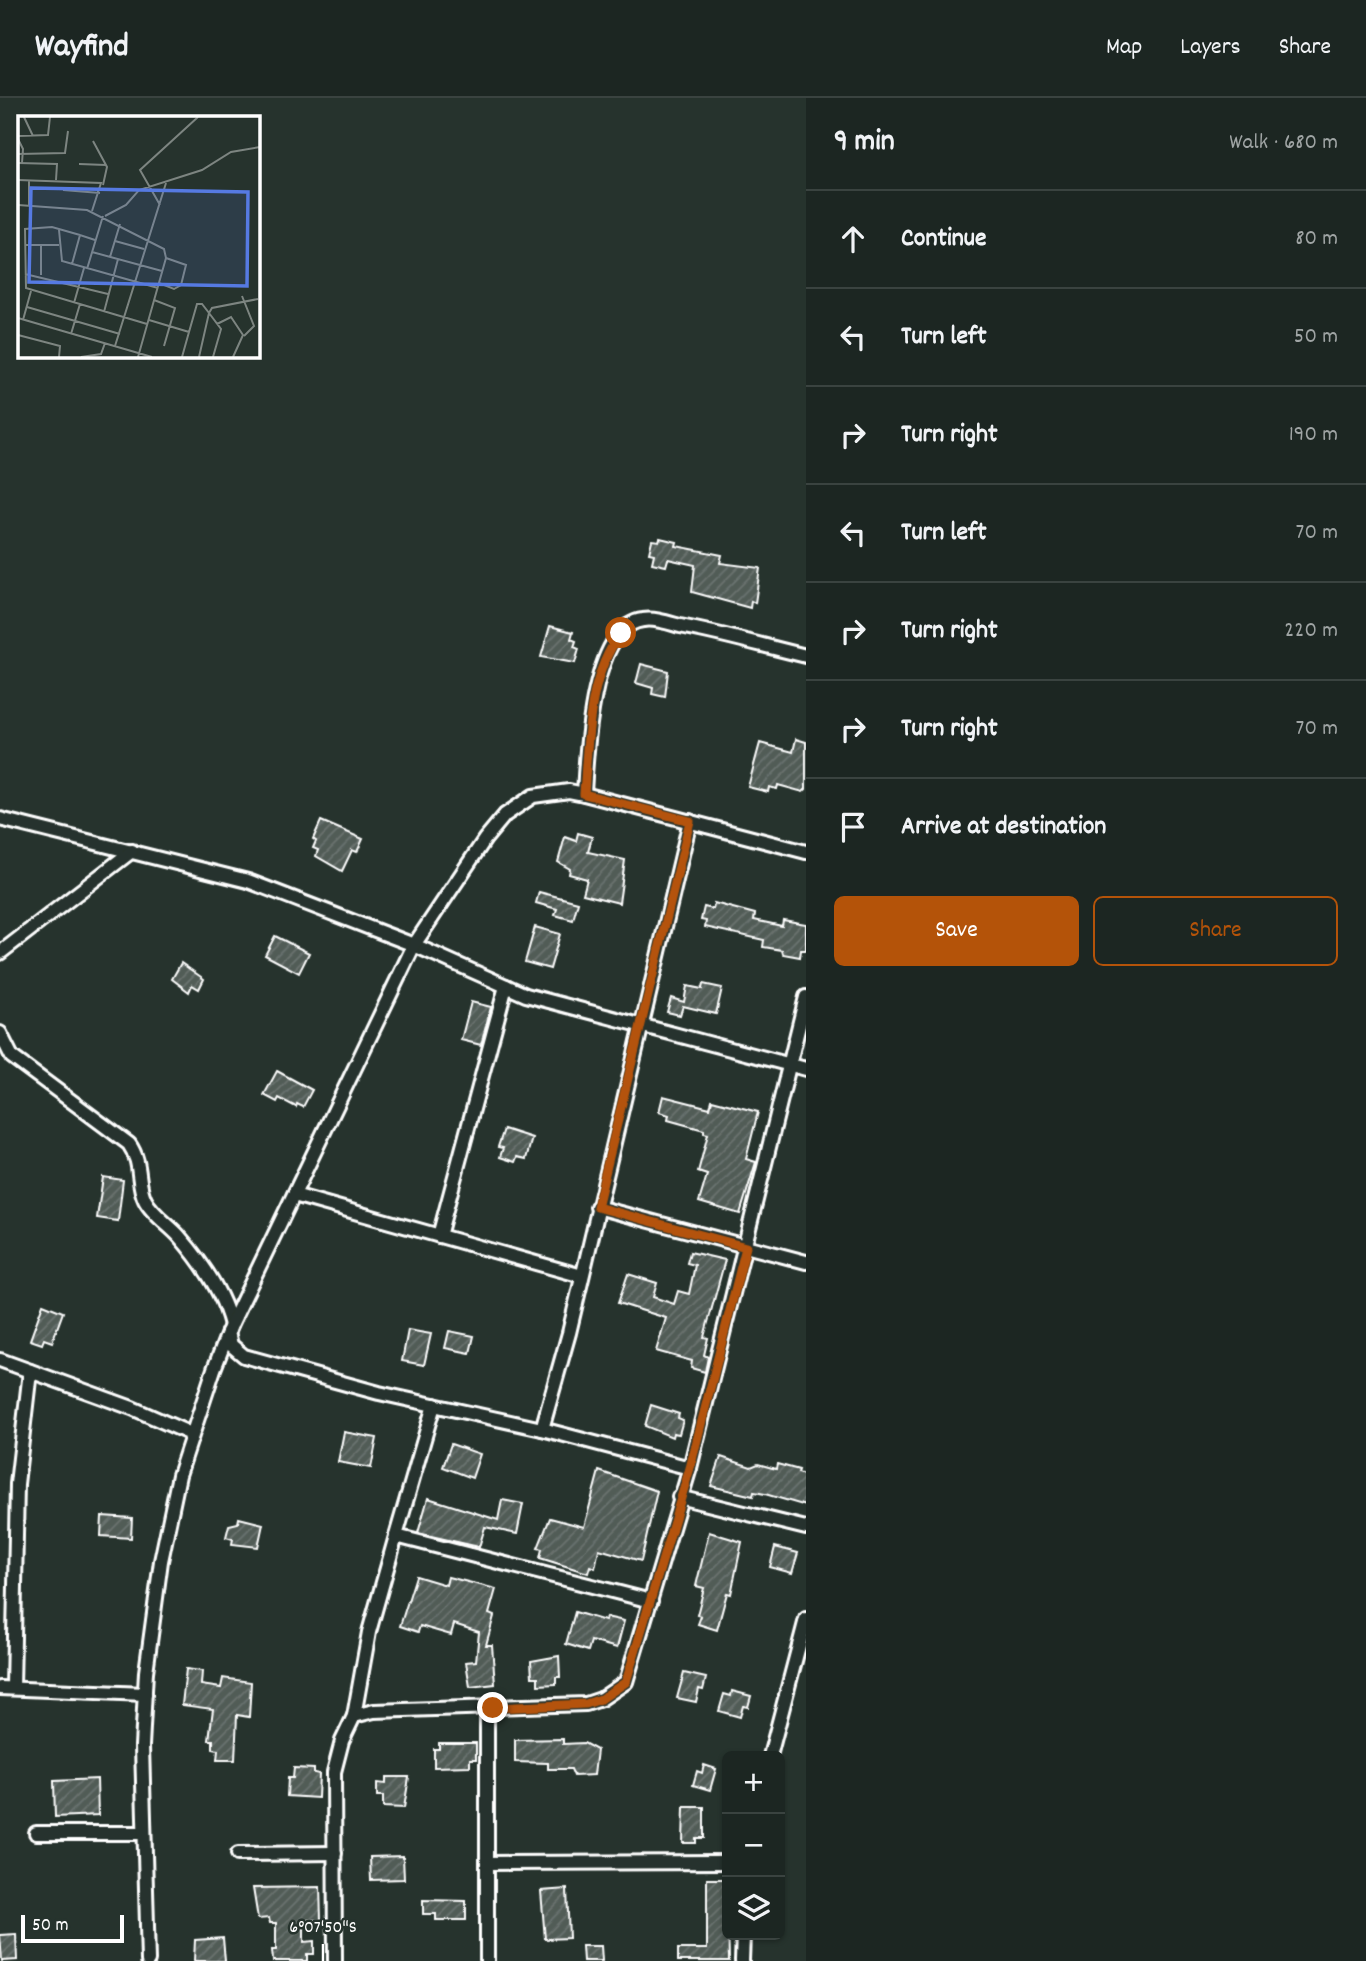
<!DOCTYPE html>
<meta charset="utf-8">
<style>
body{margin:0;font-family:Dekko,sans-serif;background:#29322f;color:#f1f3f6}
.controls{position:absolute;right:21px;bottom:21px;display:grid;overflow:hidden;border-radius:10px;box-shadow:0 2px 5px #0004}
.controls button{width:63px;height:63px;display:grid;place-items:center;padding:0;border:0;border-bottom:2px solid #3a4340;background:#1c2622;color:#f1f3f6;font:35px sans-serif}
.scale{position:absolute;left:21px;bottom:18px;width:103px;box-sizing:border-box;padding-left:7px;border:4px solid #fff;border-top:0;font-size:19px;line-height:24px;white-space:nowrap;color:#fff;-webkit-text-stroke:5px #26332d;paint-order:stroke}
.stop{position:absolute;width:21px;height:21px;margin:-16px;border:5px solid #b45309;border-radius:50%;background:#fff}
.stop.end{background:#b45309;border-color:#fff;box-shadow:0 2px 7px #0008}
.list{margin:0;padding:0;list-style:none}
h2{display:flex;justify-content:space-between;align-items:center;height:91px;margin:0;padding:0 28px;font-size:30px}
h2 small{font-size:23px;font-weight:400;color:#a0a5a5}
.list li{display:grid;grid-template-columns:46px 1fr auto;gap:21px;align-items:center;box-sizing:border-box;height:98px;padding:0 28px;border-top:2px solid #3a4340}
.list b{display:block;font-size:26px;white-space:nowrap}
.list em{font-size:23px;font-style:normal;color:#a0a5a5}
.actions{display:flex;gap:14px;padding:21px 28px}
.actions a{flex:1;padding:16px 0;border:2px solid #b45309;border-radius:10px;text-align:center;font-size:24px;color:#b45309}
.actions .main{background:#b45309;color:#fff}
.icon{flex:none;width:38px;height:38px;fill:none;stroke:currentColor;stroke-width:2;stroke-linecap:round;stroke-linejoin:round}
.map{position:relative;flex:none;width:806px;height:1863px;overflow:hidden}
header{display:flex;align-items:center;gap:42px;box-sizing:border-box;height:98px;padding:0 35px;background:#1c2622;border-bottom:2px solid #3a4340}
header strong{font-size:33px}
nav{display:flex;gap:38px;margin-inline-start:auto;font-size:24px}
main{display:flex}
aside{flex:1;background:#1c2622}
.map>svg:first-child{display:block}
.building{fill:url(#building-hatch);stroke:#fff;stroke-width:2}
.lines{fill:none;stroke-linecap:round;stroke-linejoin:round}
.minor-casing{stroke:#fff;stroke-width:18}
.minor{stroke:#26332d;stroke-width:12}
.route{stroke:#b45309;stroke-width:9}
.ticks{fill:none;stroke:#fff;stroke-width:2.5}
.inset-road{fill:none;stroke:#7d8581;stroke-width:2}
.view{fill:#567ae2;fill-opacity:0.15;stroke:#567ae2;stroke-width:3.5}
.inset-edge{fill:none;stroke:#fff;stroke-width:3.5}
.ticks-label{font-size:18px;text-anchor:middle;fill:#fff;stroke:#26332d;stroke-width:5;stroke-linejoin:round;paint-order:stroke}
</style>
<header>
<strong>Wayfind</strong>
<nav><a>Map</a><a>Layers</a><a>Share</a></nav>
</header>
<main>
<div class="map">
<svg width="806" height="1863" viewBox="0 0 806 1863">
<defs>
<pattern id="building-hatch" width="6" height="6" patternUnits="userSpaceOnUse" patternTransform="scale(1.75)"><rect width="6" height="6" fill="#515c57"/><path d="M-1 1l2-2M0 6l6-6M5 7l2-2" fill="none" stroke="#6b7470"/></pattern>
</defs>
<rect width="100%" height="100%" fill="#26332d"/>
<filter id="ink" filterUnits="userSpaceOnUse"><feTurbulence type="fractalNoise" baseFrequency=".0143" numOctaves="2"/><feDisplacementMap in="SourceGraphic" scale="14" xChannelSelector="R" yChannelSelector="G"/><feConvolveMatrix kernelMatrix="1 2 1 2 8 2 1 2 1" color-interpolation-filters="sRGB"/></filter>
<g filter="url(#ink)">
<g class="building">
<path d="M660 440 677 444 676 448 722 457 720 465 760 470 755 505 751 503 750 510 692 494 695 467 668 461 666 468 652 465 654 456 649 455 652 442 659 443Z"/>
<path d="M550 528 573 534 571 541 576 543 574 549 579 551 575 565 541 559Z"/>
<path d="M641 566 668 573 665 599 652 596 653 590 636 585Z"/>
<path d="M796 641 806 644V691L803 694 778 687 777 691 769 689 768 694 748 689 760 645 793 654Z"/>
<path d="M321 723 363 741 357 754 352 752 342 773 316 758 318 752 313 750 316 743 313 741Z"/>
<path d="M578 735 592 739 588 754 625 762 619 805 583 796 587 781 569 776 570 771 558 764 565 739 576 743Z"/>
<path d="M539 794 578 804 573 822 555 817 557 811 536 805Z"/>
<path d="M714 805 755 816 754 822 782 828 783 822 806 826V852H801L800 859 783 856 782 852 763 849 764 842 705 829 706 823 701 822 704 809 713 811Z"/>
<path d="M535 829 560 836 550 871 525 864Z"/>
<path d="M275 838 309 855 299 875 265 857Z"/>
<path d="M181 865 204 881 199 891 192 887 189 894 172 881Z"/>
<path d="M703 886 722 890 716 916 683 908 680 917 667 914 671 900 684 904 687 888 702 891Z"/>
<path d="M471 904 491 909 481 947 461 942Z"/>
<path d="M277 973 312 992 303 1009 297 1006 296 1009 279 1000 277 1004 264 997Z"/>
<path d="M663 998 710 1010 712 1002 758 1014 746 1061 756 1064 740 1116 699 1104 707 1077 698 1074 708 1036 704 1035V1032L668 1022 669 1017 659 1014Z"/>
<path d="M504 1031 532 1040 526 1061 517 1059 515 1064 500 1059 503 1050 498 1049Z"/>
<path d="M103 1079 123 1082 118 1123 97 1120Z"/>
<path d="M690 1154 725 1162 704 1239 708 1240 704 1257 708 1259 705 1274 691 1270 692 1263 656 1253 666 1220 618 1205 628 1176 657 1185 653 1199 674 1206 678 1193 689 1196 695 1167 687 1165Z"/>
<path d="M43 1206 63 1214 52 1244 44 1241 42 1246 30 1242Z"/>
<path d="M408 1232 431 1236 424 1267 402 1263Z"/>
<path d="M449 1233 474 1238 470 1255 445 1250Z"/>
<path d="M651 1307 679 1316 678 1320 683 1322 679 1336 673 1335 672 1339 645 1328Z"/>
<path d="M344 1334 377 1340 371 1370 338 1364Z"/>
<path d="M451 1346 480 1356 472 1380 443 1369Z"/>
<path d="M721 1359 751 1369 758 1366 776 1371 777 1366 799 1372 798 1375 806 1378V1408L765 1396 754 1394 753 1398 711 1388Z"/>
<path d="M599 1373 657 1393 641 1463 599 1451 595 1470 590 1468 588 1475 540 1460 542 1451 538 1450 550 1420 584 1429Z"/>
<path d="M428 1400 498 1422 502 1402 523 1406 517 1436 485 1429 479 1449 418 1435Z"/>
<path d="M102 1418 132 1420 131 1440 101 1438Z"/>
<path d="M239 1420 263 1426 258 1449 232 1446 233 1441 226 1439 229 1427 238 1425Z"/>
<path d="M709 1434 742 1444 731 1496 727 1495 717 1532 698 1526 701 1518 697 1517 704 1490 696 1488Z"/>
<path d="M775 1449 798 1455 792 1475 770 1469Z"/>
<path d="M416 1478 446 1487 448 1479 496 1491 489 1516 494 1518 486 1547H492L495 1586 470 1589 466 1564 476 1563 479 1534 454 1526 451 1537 420 1528 418 1534 400 1528Z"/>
<path d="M575 1514 605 1523 606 1519 624 1523 617 1550 591 1543 588 1553 566 1546Z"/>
<path d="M559 1558 560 1579H556V1586L538 1587V1579H532L531 1563Z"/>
<path d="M186 1571 202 1573 201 1587 221 1590 223 1580 251 1584 249 1619 237 1617 235 1662H217L218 1652 213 1651V1642H209L213 1611 182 1607Z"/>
<path d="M684 1575 706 1580 703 1592 699 1591 696 1604 677 1600Z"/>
<path d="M732 1593 751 1598 748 1609 743 1608 740 1619 719 1613 724 1596 731 1598Z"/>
<path d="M563 1641V1646L584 1645 597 1652 594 1677 574 1678 571 1671H548V1665L515 1664V1642Z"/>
<path d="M439 1645H476V1661H470V1668L434 1669V1651H439Z"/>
<path d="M704 1667 716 1671 710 1692 693 1687 697 1673 702 1675Z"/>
<path d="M294 1670 314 1671V1675L319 1676 318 1700 287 1698 288 1680H293Z"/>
<path d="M386 1679H409L404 1710 383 1709V1698H377V1685L386 1686Z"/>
<path d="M97 1681 98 1717 55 1719 54 1683Z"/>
<path d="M684 1709H704V1740H696V1745H683Z"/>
<path d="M403 1758 404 1781 371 1782 370 1759Z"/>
<path d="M707 1781H727L729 1863H678V1851H707Z"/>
<path d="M320 1789 321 1822H304V1844L314 1843V1856H307V1863H273L272 1852H276V1825H270L269 1820 258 1821 253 1790Z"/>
<path d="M567 1791 569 1840 545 1841 541 1793Z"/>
<path d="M423 1802 466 1803V1822H436V1816H423Z"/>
<path d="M16 1836 17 1862 2 1863 0 1837Z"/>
<path d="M223 1840 225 1863H194L195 1842Z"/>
<path d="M582 1848H601L602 1863H583Z"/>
</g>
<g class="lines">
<g class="minor-casing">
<g id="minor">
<path d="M584 696C586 657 591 528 643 522 655 520 669 525 680 528 723 536 764 548 806 558"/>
<path d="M0 721 248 783 414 847 526 897 806 971"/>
<path d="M0 855 132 753"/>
<path d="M0 935 12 959 129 1046C143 1066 136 1084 145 1102 152 1116 169 1127 179 1138 200 1162 223 1195 231 1227"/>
<path d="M294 1097 582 1178"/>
<path d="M597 1109 806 1164"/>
<path d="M439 1138 506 888"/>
<path d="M228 1234 231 1247 244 1258 379 1295 542 1331 690 1370"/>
<path d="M0 1262 132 1310 191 1336"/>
<path d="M434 1307 396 1438 651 1503"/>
<path d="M542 1331 569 1235 690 723"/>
<path d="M679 1399 806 1430"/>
<path d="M0 1590 145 1596"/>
<path d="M13 1590 17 1386 30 1273"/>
<path d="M354 1618 374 1613 586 1606 601 1601 626 1584 690 1370 806 899"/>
<path d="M770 1658 806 1521"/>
<path d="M36 1735H144"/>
<path d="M238 1756 335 1755"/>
<path d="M487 1765 727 1764"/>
<path d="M148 1863 142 1648 146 1574 161 1463 179 1377 214 1271 231 1227 414 847 485 741 505 717 533 698 569 693 584 696 806 754"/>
<path d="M335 1863 334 1674 342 1643 354 1618 369 1534 396 1438"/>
<path d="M487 1863V1610"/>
<path d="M742 1863 743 1837"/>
</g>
</g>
<use href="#minor" class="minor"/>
</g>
</g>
<g class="lines" filter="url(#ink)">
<path class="route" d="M493 1610 586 1606 601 1601 626 1584 690 1370 746 1149 597 1109 690 723 584 696C588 643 587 579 621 535"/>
</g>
<path class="ticks" d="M323 1846V1863"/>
<g transform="translate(18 18)">
<rect width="242" height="242" fill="#26332d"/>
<path class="inset-road" d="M6 1 15 20M0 20 30 19 32 1M0 23 5 33 4 47M75 25 89 51 85 69M0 38 47 37 50 15M0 47 39 48 38 64M61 48 88 49M0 64 83 67 74 95M11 64V89M45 74 82 77M0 89 69 94 146 133 148 142 120 241M142 89 122 54 180 1M87 100 108 89 121 74 184 54 213 36 242 31M41 114 44 145 140 172M62 119 34 111 7 113 8 172 129 208M97 125 126 133M7 129H41M74 136 144 155M92 141 102 108M54 148 62 119 77 124M69 153 85 100M7 158 90 178M23 159V129M141 167 156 173 163 169 168 149 148 142M224 180 236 210 226 220M136 184 157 192 146 230M56 187 66 152M9 191 102 218M86 196 100 143M0 202 134 241M5 204 13 175M131 204 171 216 164 241M199 208 213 201 225 219 215 241M171 216 179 188H184L191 197 181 241M53 218 62 188M0 219 42 230 41 241M97 230 148 67M63 241 83 238 87 227M195 241 203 213 191 197 194 192 240 183"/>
<path class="view" d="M13 72 230 76 229 170 11 166Z"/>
<rect width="242" height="242" class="inset-edge"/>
</g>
<g class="ticks-label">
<text x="323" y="1834">6°07'50"S</text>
</g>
</svg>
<div class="controls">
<button>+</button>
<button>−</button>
<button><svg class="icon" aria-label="layers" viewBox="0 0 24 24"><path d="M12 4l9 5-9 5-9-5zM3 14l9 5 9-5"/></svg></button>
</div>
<div class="scale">50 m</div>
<div class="stop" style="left:621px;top:535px"></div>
<div class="stop end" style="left:493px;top:1610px"></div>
</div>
<aside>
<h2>9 min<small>Walk · 680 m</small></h2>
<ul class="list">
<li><svg class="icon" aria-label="ahead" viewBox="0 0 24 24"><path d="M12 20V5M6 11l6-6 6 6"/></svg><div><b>Continue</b></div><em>80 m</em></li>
<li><svg class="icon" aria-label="left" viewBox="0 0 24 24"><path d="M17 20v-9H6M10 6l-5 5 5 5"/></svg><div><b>Turn left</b></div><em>50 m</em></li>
<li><svg class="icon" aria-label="right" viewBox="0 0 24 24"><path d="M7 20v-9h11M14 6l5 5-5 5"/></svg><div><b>Turn right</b></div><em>190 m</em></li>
<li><svg class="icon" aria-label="left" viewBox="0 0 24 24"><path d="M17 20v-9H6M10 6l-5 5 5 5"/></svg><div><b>Turn left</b></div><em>70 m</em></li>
<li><svg class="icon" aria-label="right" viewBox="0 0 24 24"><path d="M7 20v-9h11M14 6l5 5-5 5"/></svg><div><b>Turn right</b></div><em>220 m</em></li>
<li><svg class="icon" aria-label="right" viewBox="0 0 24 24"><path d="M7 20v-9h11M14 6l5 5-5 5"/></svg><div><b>Turn right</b></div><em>70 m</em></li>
<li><svg class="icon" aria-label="arrive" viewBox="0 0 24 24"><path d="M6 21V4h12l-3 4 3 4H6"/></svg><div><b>Arrive at destination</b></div></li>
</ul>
<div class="actions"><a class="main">Save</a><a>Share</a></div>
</aside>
</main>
